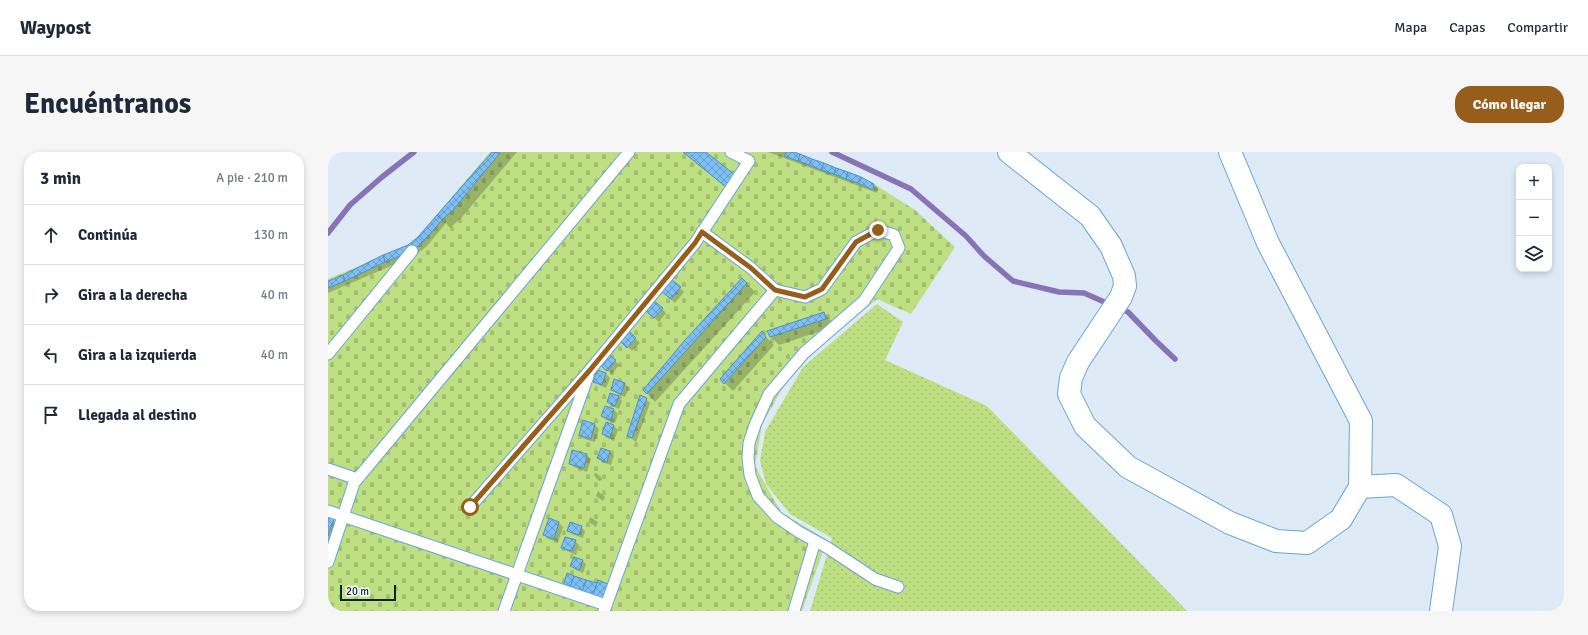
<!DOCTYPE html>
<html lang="es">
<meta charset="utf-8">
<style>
body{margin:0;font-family:Signika,sans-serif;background:#f6f6f7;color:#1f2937}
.controls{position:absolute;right:12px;top:12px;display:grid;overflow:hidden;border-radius:8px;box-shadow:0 2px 6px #0003}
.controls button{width:36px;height:36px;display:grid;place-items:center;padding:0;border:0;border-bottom:1px solid #e0e1e3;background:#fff;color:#1f2937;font:20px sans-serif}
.scale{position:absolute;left:12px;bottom:10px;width:56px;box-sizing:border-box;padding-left:4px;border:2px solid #0a2539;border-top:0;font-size:11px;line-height:14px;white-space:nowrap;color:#0a2539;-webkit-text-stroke:3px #fff;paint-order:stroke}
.stop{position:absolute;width:12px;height:12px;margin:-9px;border:3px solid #975d1b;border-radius:50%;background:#fff}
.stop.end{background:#975d1b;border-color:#fff;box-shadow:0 1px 4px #0008}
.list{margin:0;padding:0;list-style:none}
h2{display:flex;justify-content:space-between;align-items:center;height:52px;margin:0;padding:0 16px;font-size:17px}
h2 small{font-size:13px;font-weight:400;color:#747a83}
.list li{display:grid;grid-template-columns:26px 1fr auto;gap:12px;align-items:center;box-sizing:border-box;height:60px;padding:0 16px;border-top:1px solid #e0e1e3}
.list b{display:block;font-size:15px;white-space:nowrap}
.list em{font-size:13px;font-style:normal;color:#747a83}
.icon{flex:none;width:22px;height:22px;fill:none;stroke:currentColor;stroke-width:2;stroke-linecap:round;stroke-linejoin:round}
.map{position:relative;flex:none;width:1236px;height:459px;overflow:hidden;border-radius:16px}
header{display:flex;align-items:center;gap:24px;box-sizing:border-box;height:56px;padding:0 20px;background:#fff;border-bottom:1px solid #e0e1e3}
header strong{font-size:19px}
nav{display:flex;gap:22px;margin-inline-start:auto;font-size:14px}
.intro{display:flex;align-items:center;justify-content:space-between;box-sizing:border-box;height:96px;padding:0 24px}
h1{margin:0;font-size:28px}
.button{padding:10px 18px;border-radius:16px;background:#975d1b;color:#fff;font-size:14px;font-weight:700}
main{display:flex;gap:24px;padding:0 24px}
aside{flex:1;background:#fff;border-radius:16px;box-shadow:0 2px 6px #0003}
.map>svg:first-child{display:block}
.green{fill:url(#green-dots)}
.cemetery{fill:url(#cemetery-stones)}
.shadow{fill:#0003}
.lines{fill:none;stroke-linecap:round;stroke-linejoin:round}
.stream{stroke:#8773b6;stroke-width:5.5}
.building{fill:url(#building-cross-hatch);stroke:#5290c2}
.lane-casing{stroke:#67a6d9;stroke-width:13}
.street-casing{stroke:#67a6d9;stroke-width:24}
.secondary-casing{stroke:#67a6d9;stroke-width:24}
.lane{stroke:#fff;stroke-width:11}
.street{stroke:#fff;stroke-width:22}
.secondary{stroke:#fff;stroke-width:22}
.route{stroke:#975d1b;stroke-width:5}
</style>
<header>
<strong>Waypost</strong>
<nav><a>Mapa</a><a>Capas</a><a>Compartir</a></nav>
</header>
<div class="intro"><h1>Encuéntranos</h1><a class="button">Cómo llegar</a></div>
<main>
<aside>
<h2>3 min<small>A pie · 210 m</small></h2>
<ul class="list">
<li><svg class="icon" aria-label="ahead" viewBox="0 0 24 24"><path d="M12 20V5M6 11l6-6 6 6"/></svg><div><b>Continúa</b></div><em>130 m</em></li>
<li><svg class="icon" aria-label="right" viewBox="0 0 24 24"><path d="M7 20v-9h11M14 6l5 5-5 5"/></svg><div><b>Gira a la derecha</b></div><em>40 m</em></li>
<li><svg class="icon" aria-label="left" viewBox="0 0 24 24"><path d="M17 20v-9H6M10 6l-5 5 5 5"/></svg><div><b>Gira a la izquierda</b></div><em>40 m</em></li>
<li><svg class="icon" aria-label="arrive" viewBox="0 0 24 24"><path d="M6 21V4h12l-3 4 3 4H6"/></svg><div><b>Llegada al destino</b></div></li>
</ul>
</aside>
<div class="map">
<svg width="1236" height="459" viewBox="0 0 1236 459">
<defs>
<pattern id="green-dots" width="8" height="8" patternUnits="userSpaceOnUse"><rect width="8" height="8" fill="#bfdf83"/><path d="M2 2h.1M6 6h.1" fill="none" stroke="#a3bf72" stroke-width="1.8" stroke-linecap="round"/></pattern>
<pattern id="cemetery-stones" width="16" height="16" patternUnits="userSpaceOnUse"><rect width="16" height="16" fill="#bfdf83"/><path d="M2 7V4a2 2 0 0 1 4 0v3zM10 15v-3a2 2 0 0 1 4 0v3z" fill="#a3bf72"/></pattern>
<pattern id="building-cross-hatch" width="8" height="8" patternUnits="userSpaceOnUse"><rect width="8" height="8" fill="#7ec0f6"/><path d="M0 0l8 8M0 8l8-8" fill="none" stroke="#659cc8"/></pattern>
</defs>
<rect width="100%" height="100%" fill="#deeaf5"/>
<path class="green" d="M549 152 575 170 557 208 659 254 859 459H482L504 386 462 362 438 332 432 309 437 280 475 215Z"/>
<path class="cemetery" d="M162 0H466L546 32 587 58 627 95 583 162 549 147 487 199 456 233 434 273 427 314 453 360 499 388 474 459H0V127L81 93 90 85Z"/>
<g class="shadow">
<path d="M164 0H189L134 65 122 76 118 71 99 94 88 103 0 141V130L41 110 81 94 91 86Z"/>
<path d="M355 0H377L414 32 406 42Z"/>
<path d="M440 0H462L546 33 550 37 549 41Z"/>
<path d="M414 127 427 140 327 250 316 238Z"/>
<path d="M344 129 356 140 347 151 339 144Z"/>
<path d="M334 157 338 161 331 170 323 163Z"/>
<path d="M496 161 504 170 505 175 451 193 442 184Z"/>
<path d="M301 180 312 191 304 199 293 188Z"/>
<path d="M434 181 446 193 405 239 393 227Z"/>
<path d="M287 209 291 213 284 222 278 217Z"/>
<path d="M278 222 282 226 278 236 271 233 266 229Z"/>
<path d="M287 229 297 232 301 236 297 245 288 241 284 237Z"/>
<path d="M290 245 294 249 291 257 284 254 280 250Z"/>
<path d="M318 247 322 251 308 290 300 284Z"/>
<path d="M286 258 290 262 287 271 278 268 274 264Z"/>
<path d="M256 269 267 273 271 277 267 290 256 287 252 283Z"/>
<path d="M278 271 286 274 290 278 286 289 279 286 275 282Z"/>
<path d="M273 297 282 300 286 304 283 313 274 310 270 306Z"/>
<path d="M245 299 259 303 263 307 259 320 246 315 242 311Z"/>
<path d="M268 321 273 325 274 328 271 329 267 325 266 322Z"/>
<path d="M270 339 277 345 275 349 268 344Z"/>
<path d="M262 365 270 370 268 375 261 370Z"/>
<path d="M0 366 5 368 13 376 0 396Z"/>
<path d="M222 367 231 371 235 375 230 390 220 387 216 383Z"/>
<path d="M253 375 257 379 255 386 244 382 240 378Z"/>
<path d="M247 389 251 393 248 403 239 399 235 395Z"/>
<path d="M254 408 258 412 255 421 248 418 244 414Z"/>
</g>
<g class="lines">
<g class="stream">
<path d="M504 0 583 37 638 84 656 104 685 129 731 140 756 141 783 153"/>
<path d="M0 81 22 53 54 25 86 0"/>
<path d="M791 156 800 160 828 189 847 207"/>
</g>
</g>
<g class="building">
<path d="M164 0 172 1 126 57 114 68 109 63Z"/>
<path d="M355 0H378L407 23 398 35Z"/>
<path d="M458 0H466L472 2 470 9 456 4Z"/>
<path d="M472 2 484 7 481 13 470 9Z"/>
<path d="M484 7 496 11 493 18 481 13Z"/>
<path d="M496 11 508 16 506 22 493 18Z"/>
<path d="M508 16 520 20 518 27 506 22Z"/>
<path d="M520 20 533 25 530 31 518 27Z"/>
<path d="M533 25 546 32 545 38 530 31Z"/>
<path d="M109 63 114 68 95 90 90 85Z"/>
<path d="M90 85 95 90 84 99 57 110 55 103 80 93Z"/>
<path d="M55 103 57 110 17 129 15 123Z"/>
<path d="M15 123 17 129 0 136V129Z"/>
<path d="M414 126 419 131 319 242 315 238 357 188Z"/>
<path d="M344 128 353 135 343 147 334 140Z"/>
<path d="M326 149 335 156 326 166 318 159Z"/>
<path d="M496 160 498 167 442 185 439 179Z"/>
<path d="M301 179 308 186 299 196 291 188Z"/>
<path d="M434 179 438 185 396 232 392 227Z"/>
<path d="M281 203 288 208 279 219 273 214Z"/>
<path d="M270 218 278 221 274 233 265 230Z"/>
<path d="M286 227 297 231 293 242 283 238Z"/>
<path d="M282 241 291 244 287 254 279 250Z"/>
<path d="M312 243 319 246 304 286 299 284Z"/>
<path d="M277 254 286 257 283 268 273 264Z"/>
<path d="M255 268 267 272 263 287 251 283Z"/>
<path d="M278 270 286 273 282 285 274 282Z"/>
<path d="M273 296 282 299 279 310 269 306Z"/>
<path d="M244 298 259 302 256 316 241 312Z"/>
<path d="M0 365 6 367 0 384Z"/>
<path d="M221 366 231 370 226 387 215 383Z"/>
<path d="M242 370 254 374 251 383 239 379Z"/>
<path d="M237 385 248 388 244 399 233 396Z"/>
<path d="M246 405 255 408 251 418 242 414Z"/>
<path d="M239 421 246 424 242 436 235 434Z"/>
<path d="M246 424 258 428 254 440 242 436Z"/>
<path d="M258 428 269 431 265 443 254 440Z"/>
<path d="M270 428 280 432 275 447 265 443Z"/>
</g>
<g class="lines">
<g class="lane-casing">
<g id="lane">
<path d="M374 80 423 116 447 138 477 145 494 137 528 90 550 78 566 83 571 96 536 149 476 201 441 242 427 273 421 291 420 306 422 323 430 344 449 365 471 380 500 396 547 427 570 435"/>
<path d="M0 202 84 99"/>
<path d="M0 317 29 327"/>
<path d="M142 355 262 218 367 91 421 9 403 0"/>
<path d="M0 359 278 453"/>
<path d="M0 410 26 331 301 0"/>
<path d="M176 459 260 224"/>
<path d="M276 459 351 252 447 138"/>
<path d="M466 459 487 389"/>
</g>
</g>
<g class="street-casing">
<path id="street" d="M1032 335 1068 333 1113 363 1122 394 1113 459"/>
</g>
<g class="secondary-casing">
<path id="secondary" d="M681 0 762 64 783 94 796 124 797 134 793 145 750 210 743 226 741 242 757 274 800 315 902 371 948 389 979 391 1013 367 1032 335 1033 269 940 91 902 0"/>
</g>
<use href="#lane" class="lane"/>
<use href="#street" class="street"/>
<use href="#secondary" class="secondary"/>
</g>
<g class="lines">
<path class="route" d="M142 355 262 218 367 91 374 80 423 116 447 138 477 145 494 137 528 90 550 78"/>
</g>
</svg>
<div class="controls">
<button>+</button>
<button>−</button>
<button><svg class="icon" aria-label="layers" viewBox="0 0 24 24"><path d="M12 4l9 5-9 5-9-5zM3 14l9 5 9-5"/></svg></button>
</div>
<div class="scale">20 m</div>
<div class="stop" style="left:142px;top:355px"></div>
<div class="stop end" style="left:550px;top:78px"></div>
</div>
</main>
